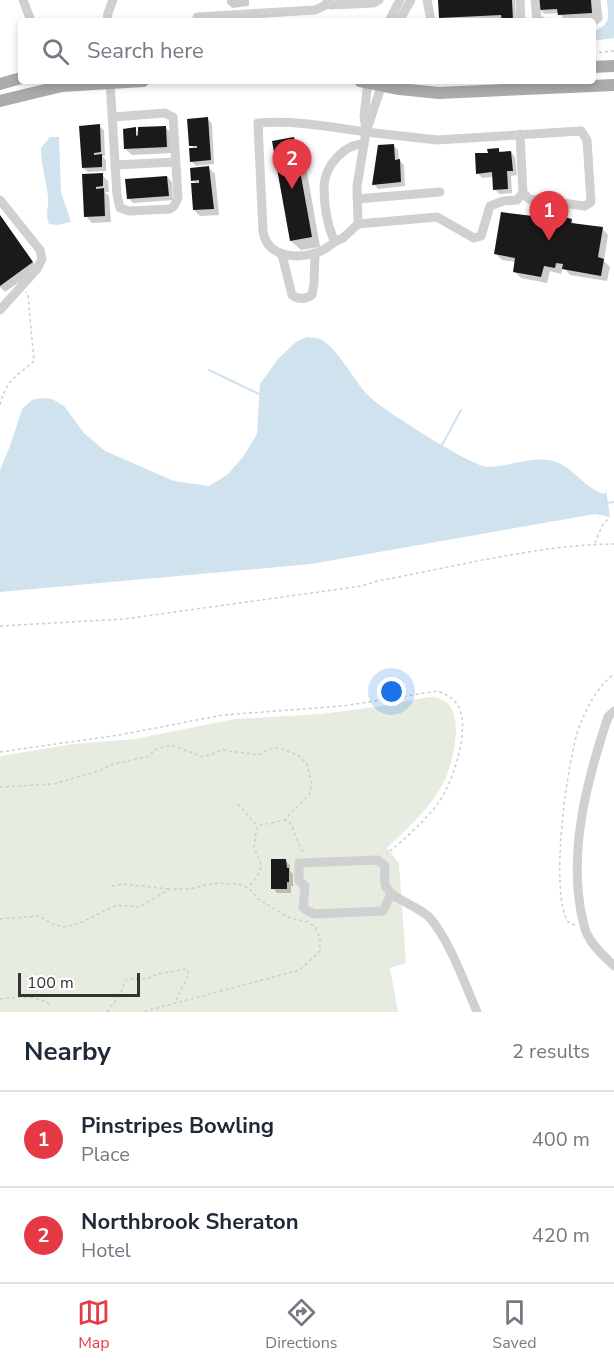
<!DOCTYPE html>
<style>
body{margin:0;font-family:"Nunito Sans",sans-serif;background:#f6f6f7;color:#1f2937}
.scale{position:absolute;left:18px;bottom:15px;width:122px;box-sizing:border-box;padding-left:6px;border:3px solid #333;border-top:0;font-size:16px;line-height:21px;white-space:nowrap;color:#333;-webkit-text-stroke:4px #fff;paint-order:stroke}
.you{position:absolute;left:392px;top:692px;width:21px;height:21px;margin:-15px;border:4px solid #fff;border-radius:50%;background:#1a73e8;box-shadow:0 0 0 9px #1a73e833}
.badge{display:grid;place-items:center;width:39px;height:39px;border-radius:50%;background:#e63946;color:#fff;font-size:20px;font-weight:700}
.pin{position:absolute;translate:-50% -50px;filter:drop-shadow(0 2px 3px #0008)}
.pin::after{content:'';position:absolute;top:32px;width:21px;height:18px;background:inherit;clip-path:polygon(0 0,100% 0,50% 100%)}
.list{margin:0;padding:0;list-style:none}
h2{display:flex;justify-content:space-between;align-items:center;height:78px;margin:0;padding:0 24px;font-size:26px}
h2 small{font-size:20px;font-weight:400;color:#747a83}
.list li{display:grid;grid-template-columns:39px 1fr auto;gap:18px;align-items:center;box-sizing:border-box;height:96px;padding:0 24px;border-top:2px solid #e0e1e3}
.list b{display:block;font-size:22px;white-space:nowrap}
.list p{margin:0;font-size:20px;white-space:nowrap;color:#747a83}
.list em{font-size:20px;font-style:normal;color:#747a83}
.icon{flex:none;width:33px;height:33px;fill:none;stroke:currentColor;stroke-width:2;stroke-linecap:round;stroke-linejoin:round}
.map{position:relative;flex:none;width:614px;height:1012px;overflow:hidden}
.search{position:absolute;background:#fff;box-shadow:0 3px 9px #0003;left:18px;right:18px;top:18px;height:66px;display:flex;align-items:center;gap:15px;box-sizing:border-box;padding:0 21px;border-radius:6px;color:#747a83;font-size:22px}
.sheet{height:270px;background:#fff}
nav{display:flex;justify-content:space-around;align-items:center;box-sizing:border-box;height:84px;border-top:2px solid #e0e1e3;background:#fff;font-size:16px;color:#747a83}
nav a{display:grid;justify-items:center;gap:3px}
nav .on{color:#e63946}
.map>svg:first-child{display:block}
.green{fill:#e6ecdf}
.water{fill:#cfe2ee}
.shadow{fill:#0003}
.lines{fill:none;stroke-linecap:round;stroke-linejoin:round}
.stream{stroke:#cfe2ee;stroke-width:2}
.building{fill:#1a1a1a}
.path{stroke:#cdcdcd;stroke-width:1.5;stroke-dasharray:3 3;stroke-linecap:butt}
.minor{stroke:#d0d0d0;stroke-width:9}
.major{stroke:#ababab;stroke-width:12}
</style>
<div class="map">
<svg width="614" height="1012" viewBox="0 0 614 1012">
<rect width="100%" height="100%" fill="#fff"/>
<path class="green" d="M429 697C468 696 456 753 446 777 442 786 435 797 429 805 417 820 401 834 387 848L399 863 406 963 390 968 398 1012H0V756L73 744 135 739 235 719 321 714 375 707Z"/>
<g class="water">
<path d="M607 0H614V38L593 41V32C612 23 608 19 607 0Z"/>
<path d="M50 137H59L61 192 71 222 58 225 49 224C45 215 49 206 48 196 46 180 41 165 41 148Z"/>
<path d="M307 337C311 338 317 337 320 339 334 344 354 379 364 391 370 398 378 404 385 409 401 420 473 467 488 467 509 467 535 454 556 462 575 469 585 489 605 494L606 489 610 517 595 514 311 564 0 592V470L10 446 22 409 32 400 42 398 52 399 64 406 84 433 105 451 174 481 209 486 227 475 243 457 257 434 260 384 278 359 296 342Z"/>
</g>
<g class="shadow">
<path d="M227 0H249V6L232 8 227 3Z"/>
<path d="M440 0H515L516 21H503V19L444 21 441 18Z"/>
<path d="M540 0H595L596 17 564 19 559 13 545 14 540 10Z"/>
<path d="M208 119 212 124 214 164 196 166 191 161 195 150 191 145Z"/>
<path d="M99 126 104 130 105 156H102L106 160V171L88 172 83 168Z"/>
<path d="M165 127 171 133 172 153 132 155 125 149 135 129 139 133Z"/>
<path d="M293 139 303 149 320 247 301 250 291 241Z"/>
<path d="M393 145 398 150 399 160 404 165 405 186 378 189 374 184Z"/>
<path d="M499 150 502 153 511 152 515 157 517 175 511 176 512 193 499 194 495 189 494 177 482 178 478 173 489 154Z"/>
<path d="M209 168 215 174 219 215 200 216 194 210 196 184 193 180Z"/>
<path d="M102 175 108 181 109 192H105L109 196 111 222 92 223 86 216 84 176Z"/>
<path d="M168 177 172 182 173 200 133 203 128 198 127 180Z"/>
<path d="M0 215 38 269 5 292 0 287Z"/>
<path d="M550 220H571L576 225 602 228 608 235 604 261 610 267 607 281 570 275 563 267 561 274 550 271 547 283 521 278 515 272 516 262 502 260 496 254Z"/>
<path d="M286 861 290 865V871L293 874V886H291V893H277L273 888Z"/>
</g>
<g class="lines">
<g class="stream">
<path d="M209 370 259 394"/>
<path d="M442 445 461 410"/>
<path d="M606 503 614 502"/>
</g>
</g>
<g class="building">
<path d="M438 0H512L513 21H502L501 15 439 18Z"/>
<path d="M538 0H591L592 13 558 15 557 9 539 10Z"/>
<path d="M208 117 211 160 190 162 189 148H197V146H189L187 119Z"/>
<path d="M100 124 101 152 94 153V155L102 154V167L82 168 79 126Z"/>
<path d="M166 126 167 147 124 149 123 129 136 127V136L138 135V127Z"/>
<path d="M294 137 312 237 290 241 272 141Z"/>
<path d="M394 144 395 160 400 159 401 182 372 185 378 145Z"/>
<path d="M499 148V152L511 151 513 171H507L508 189 493 190 492 172 476 174 475 153H488L487 149Z"/>
<path d="M209 166 214 209 193 210 191 183H199V180L191 181 190 168Z"/>
<path d="M103 173V186L96 187V189L104 188 105 216 84 217 82 174Z"/>
<path d="M167 176 169 196 127 199 125 179Z"/>
<path d="M501 212 549 218 551 214 572 219 571 223 603 227 598 257 604 259 601 276 562 269 563 264 556 263 555 268 544 266 541 277 513 272 515 258 494 254Z"/>
<path d="M0 215 33 262 0 286Z"/>
<path d="M271 859H286L287 868H289V882H287V889H271Z"/>
</g>
<g class="lines">
<g class="path">
<path d="M593 53 614 51"/>
<path d="M0 405C6 380 16 377 34 361L28 295 26 292"/>
<path d="M595 543 602 526 609 518"/>
<path d="M0 626 124 619 362 586 377 581C455 567 535 545 614 544"/>
<path d="M0 752 119 735 223 715 343 706 438 691C445 694 452 697 457 704 472 726 453 782 439 802 425 821 405 839 386 854"/>
<path d="M0 787 54 784 101 770 113 764 147 757 155 750 165 746H174L203 757 223 750 258 755 273 748H280L299 756 307 764 312 785 309 795 284 820 257 826"/>
<path d="M238 804 257 826 254 847 261 864 260 872 249 887"/>
<path d="M284 820 289 821C295 831 297 843 304 853"/>
<path d="M112 886 123 884 169 889"/>
<path d="M0 919 39 916 52 924 64 927 78 924 116 905 139 907 170 889H189L215 883 237 884 249 888 258 899 290 918 308 922 315 927 320 938V951L300 970 142 1012"/>
<path d="M575 925 568 922C549 892 567 762 579 727 587 707 597 687 614 674"/>
<path d="M0 999C20 997 33 994 51 1005"/>
<path d="M107 1012C111 1004 117 1001 120 994 123 988 123 984 127 979H147L158 974 187 969 189 974 175 1002"/>
</g>
<g class="minor">
<path d="M23 0 31 21"/>
<path d="M327 0 331 5 374 3 379 0"/>
<path d="M427 0 431 21"/>
<path d="M520 0 521 21"/>
<path d="M535 0 537 20 542 21"/>
<path d="M197 17 315 10 328 4"/>
<path d="M107 21 108 13 113 0"/>
<path d="M389 21 400 0"/>
<path d="M399 21 411 0"/>
<path d="M587 21H594L598 18 596 0"/>
<path d="M110 81 117 195 120 208 129 211 170 209 174 206 178 198 173 117 165 113 113 117"/>
<path d="M366 129 364 117 368 81"/>
<path d="M366 132 383 81"/>
<path d="M520 134 523 193 517 200 503 201 490 206 481 236 474 238 437 217 358 224 357 186 366 132 437 140 581 131 587 140 591 202 585 206 529 199 523 193"/>
<path d="M115 165 175 162"/>
<path d="M357 199 440 192"/>
<path d="M0 200 40 250 42 259 37 269 0 310"/>
<path d="M358 224 343 238 336 241 333 238C327 223 324 202 324 186 325 166 344 144 364 144"/>
<path d="M336 241C330 245 324 251 316 253 294 259 268 257 263 232L258 123C294 120 330 127 366 132"/>
<path d="M282 255 292 295C299 300 306 299 312 295L314 284 315 253"/>
<path d="M614 711 608 717C587 780 568 851 582 917 584 922 584 929 587 934 593 947 604 956 614 966"/>
<path d="M391 894 383 911 314 914 303 908 305 886 299 880V863L378 860 385 866C385 871 384 879 385 884 389 899 417 905 429 917 449 939 465 984 477 1012"/>
</g>
<g class="major">
<path d="M593 67 614 66"/>
<path d="M360 81 399 89 439 93 614 85"/>
<path d="M0 84 21 78"/>
<path d="M0 101 62 86 143 81"/>
</g>
</g>
</svg>
<div class="scale">100 m</div>
<div class="you"></div>
<div class="pin badge" style="left:549px;top:241px">1</div>
<div class="pin badge" style="left:292px;top:189px">2</div>
<div class="search"><svg class="icon" aria-label="search" viewBox="0 0 24 24"><circle cx="10" cy="10" r="6"/><path d="M15 15l6 6"/></svg>Search here</div>
</div>
<section class="sheet">
<h2>Nearby<small>2 results</small></h2>
<ul class="list">
<li><span class="badge">1</span><div><b>Pinstripes Bowling</b><p>Place</p></div><em>400 m</em></li>
<li><span class="badge">2</span><div><b>Northbrook Sheraton</b><p>Hotel</p></div><em>420 m</em></li>
</ul>
</section>
<nav>
<a class="on"><svg class="icon" aria-label="map" viewBox="0 0 24 24"><path d="M3 6l6-2 6 2 6-2v14l-6 2-6-2-6 2zM9 4v14M15 6v14"/></svg>Map</a>
<a><svg class="icon" aria-label="directions" viewBox="0 0 24 24"><path d="M12 3l9 9-9 9-9-9zM9 14v-3h6M13 9l2 2-2 2"/></svg>Directions</a>
<a><svg class="icon" aria-label="saved" viewBox="0 0 24 24"><path d="M7 4h10v16l-5-4-5 4z"/></svg>Saved</a>
</nav>
